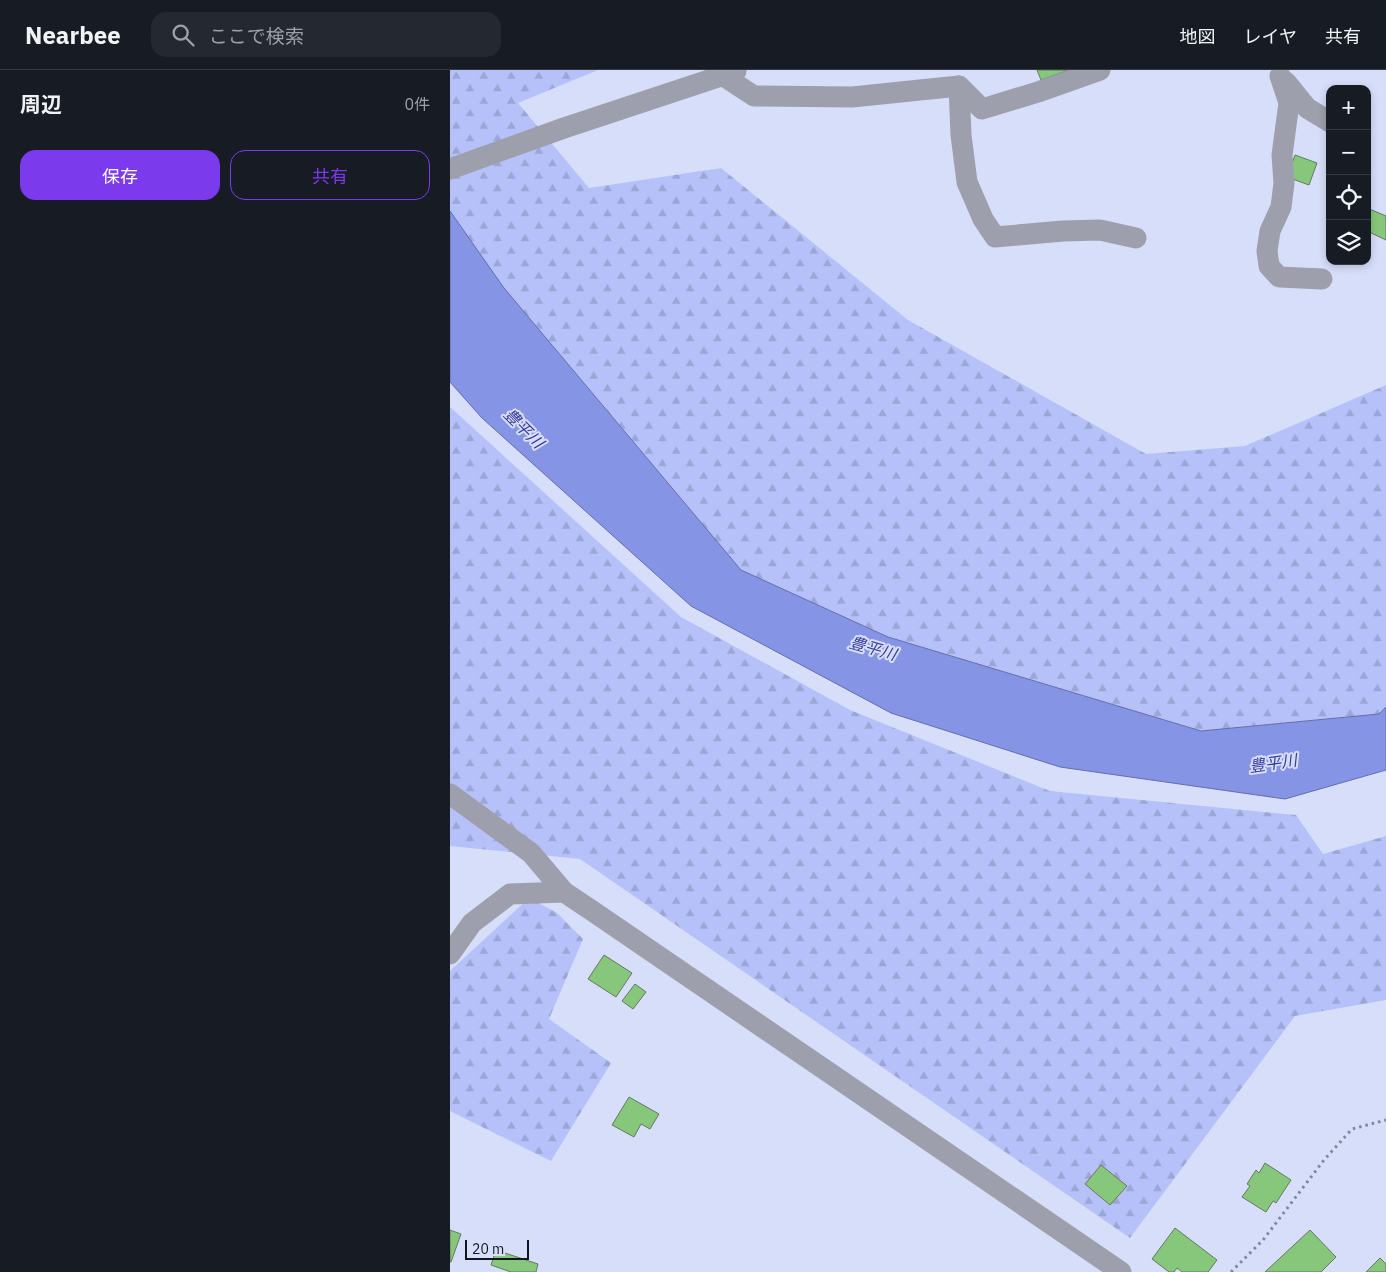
<!DOCTYPE html>
<html lang="ja">
<meta charset="utf-8">
<style>
body{margin:0;font-family:"IBM Plex Sans","Noto Sans JP",sans-serif;background:#242831;color:#f1f3f6}
.controls{position:absolute;right:15px;top:15px;display:grid;overflow:hidden;border-radius:10px;box-shadow:0 2px 8px #0003}
.controls button{width:45px;height:45px;display:grid;place-items:center;padding:0;border:0;border-bottom:1px solid #363941;background:#171b24;color:#f1f3f6;font:25px sans-serif}
.scale{position:absolute;left:15px;bottom:12px;width:64px;box-sizing:border-box;padding-left:5px;border:2px solid #12141e;border-top:0;font-size:14px;line-height:18px;white-space:nowrap;color:#12141e;-webkit-text-stroke:4px #d7defa;paint-order:stroke}
.list{margin:0;padding:0;list-style:none}
h2{display:flex;justify-content:space-between;align-items:center;height:65px;margin:0;padding:0 20px;font-size:21px}
h2 small{font-size:16px;font-weight:400;color:#9ea1a6}
.actions{display:flex;gap:10px;padding:15px 20px}
.actions a{flex:1;padding:11px 0;border:1px solid #7c3aed;border-radius:15px;text-align:center;font-size:18px;color:#7c3aed}
.actions .main{background:#7c3aed;color:#fff}
.icon{flex:none;width:28px;height:28px;fill:none;stroke:currentColor;stroke-width:2;stroke-linecap:round;stroke-linejoin:round}
.map{position:relative;flex:none;width:936px;height:1202px;overflow:hidden}
header{display:flex;align-items:center;gap:30px;box-sizing:border-box;height:70px;padding:0 25px;background:#171b24;border-bottom:1px solid #363941}
header strong{font-size:24px}
nav{display:flex;gap:28px;margin-inline-start:auto;font-size:18px}
.search{width:350px;height:45px;background:#242831;display:flex;align-items:center;gap:12px;box-sizing:border-box;padding:0 18px;border-radius:15px;color:#9ea1a6;font-size:19px}
main{display:flex}
aside{flex:1;background:#171b24}
.map>svg:first-child{display:block}
.forest{fill:url(#forest-firs)}
.water{fill:#8694e6;stroke:#636eaa}
.building{fill:#87c77c;stroke:#657862}
.lines{fill:none;stroke-linecap:round;stroke-linejoin:round}
.path{stroke:#81869a;stroke-width:3;stroke-dasharray:2.5 4;stroke-linecap:butt}
.minor{stroke:#9da0ac;stroke-width:21}
.labels{text-anchor:middle;stroke-width:4;stroke-linejoin:round;paint-order:stroke}
.water-label{font-size:16px;font-style:italic;fill:#363998;stroke:#d7defa}
</style>
<header>
<strong>Nearbee</strong>
<div class="search"><svg class="icon" aria-label="search" viewBox="0 0 24 24"><circle cx="10" cy="10" r="6"/><path d="M15 15l6 6"/></svg>ここで検索</div>
<nav><a>地図</a><a>レイヤ</a><a>共有</a></nav>
</header>
<main>
<aside>
<h2>周辺<small>0件</small></h2>
<ul class="list">
</ul>
<div class="actions"><a class="main">保存</a><a>共有</a></div>
</aside>
<div class="map">
<svg width="936" height="1202" viewBox="0 0 936 1202">
<defs>
<pattern id="forest-firs" width="22" height="20" patternUnits="userSpaceOnUse" patternTransform="scale(1.25)"><rect width="22" height="20" fill="#b6c1fa"/><path d="M5 1l3.5 6h-7zM16 11l3.5 6h-7z" fill="#9ba5d6"/></pattern>
</defs>
<rect width="100%" height="100%" fill="#d7defa"/>
<g class="forest">
<path d="M0 0H148L68 33 139 118 271 98 458 250 696 384 795 376 936 315V637L929 644 751 661 438 567 291 500 54 218 0 141Z"/>
<path d="M0 337 231 547 400 640 600 721 846 745 873 784 936 766V930L845 946 680 1168 130 789 0 776Z"/>
<path d="M79 828 107 843 133 869 99 949 161 993 101 1091 0 1041V901Z"/>
</g>
<path class="water" d="M0 141 54 218 291 500 438 567 751 661 929 644 936 637V700L835 729 610 697 441 643 241 536 32 348 0 312Z"/>
<g class="building">
<path d="M587 0H619L591 10Z"/>
<path d="M845 85 867 93 859 115 837 107Z"/>
<path d="M917 138 936 146V170L917 161Z"/>
<path d="M154 885 182 903 166 927 138 909Z"/>
<path d="M185 914 196 922 183 939 172 931Z"/>
<path d="M179 1027 209 1044 200 1059 191 1054 184 1067 162 1055Z"/>
<path d="M815 1093 841 1110 826 1133 823 1131 816 1142 792 1127 800 1116 797 1114 806 1100 809 1103Z"/>
<path d="M651 1095 677 1116 660 1135 635 1114Z"/>
<path d="M725 1158 767 1190 758 1202H732L727 1198 724 1202H719L702 1189Z"/>
<path d="M0 1160 11 1164 1 1192H0Z"/>
<path d="M860 1160 886 1187 871 1202H815Z"/>
<path d="M46 1180 88 1194 86 1202H61L41 1195Z"/>
<path d="M930 1188 936 1194V1202H916Z"/>
</g>
<g class="lines">
<path class="path" d="M781 1202 813 1170 874 1090 902 1059 936 1050"/>
<g class="minor">
<path d="M272 5 304 26 402 27 509 16 532 39 588 22 650 0"/>
<path d="M830 6 839 33 832 85 834 113 831 137 820 161 817 181 819 196 829 207 872 209"/>
<path d="M836 12 857 38 880 52"/>
<path d="M509 16 511 65 517 112 533 149 545 167 613 161 650 160 686 168"/>
<path d="M0 99 114 58 286 1"/>
<path d="M0 724 81 783 114 822"/>
<path d="M0 884 22 853 60 824 114 822 141 840 671 1202"/>
</g>
</g>
<g class="labels">
<g class="water-label">
<text transform="translate(74 358) rotate(45)" y="6">豊平川</text>
<text transform="translate(423 578) rotate(16)" y="6">豊平川</text>
<text transform="translate(823 693) rotate(-8)" y="6">豊平川</text>
</g>
</g>
</svg>
<div class="controls">
<button>+</button>
<button>−</button>
<button><svg class="icon" aria-label="locate" viewBox="0 0 24 24"><circle cx="12" cy="12" r="6"/><path d="M12 2v4M12 18v4M2 12h4M18 12h4"/></svg></button>
<button><svg class="icon" aria-label="layers" viewBox="0 0 24 24"><path d="M12 4l9 5-9 5-9-5zM3 14l9 5 9-5"/></svg></button>
</div>
<div class="scale">20 m</div>
</div>
</main>
